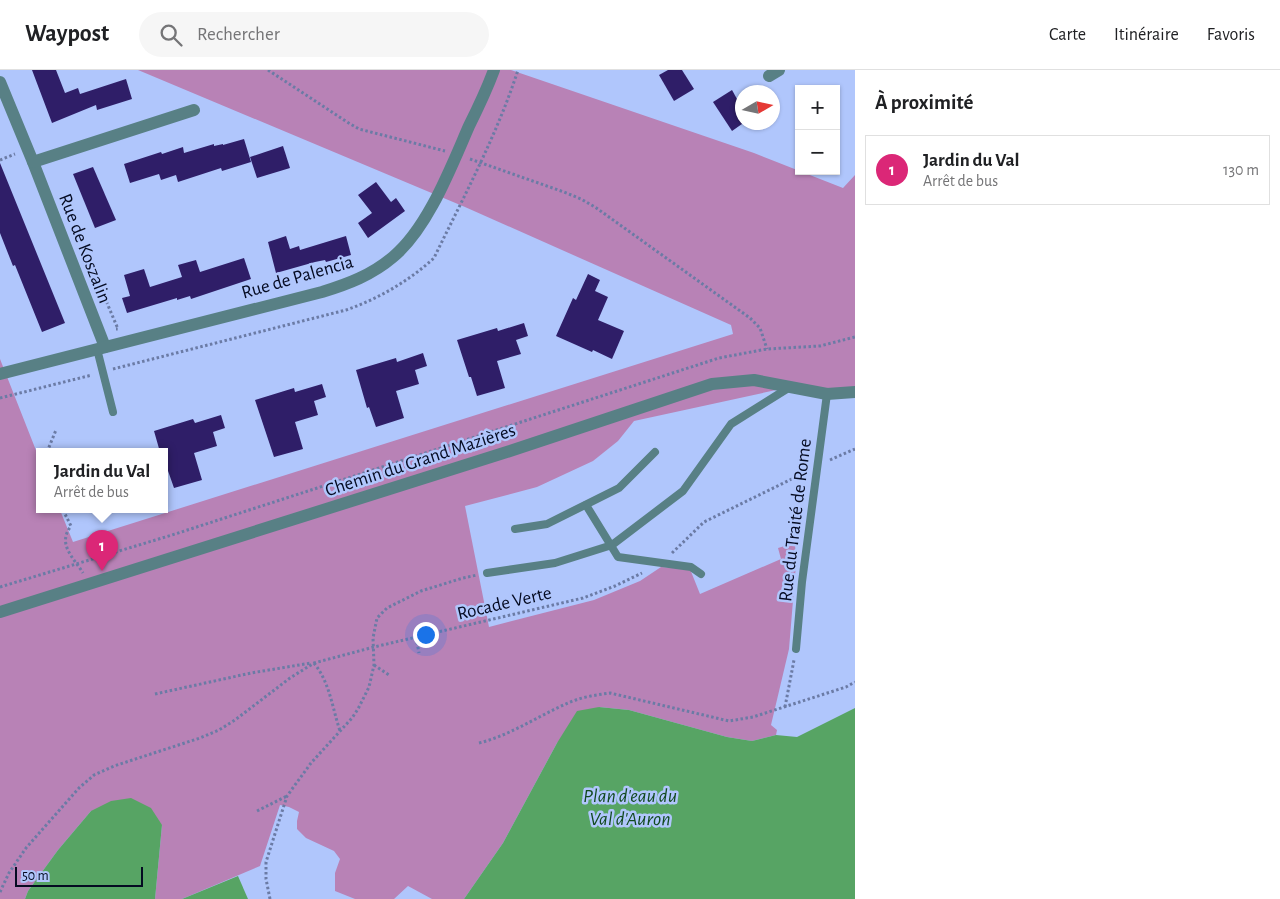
<!DOCTYPE html>
<html lang="fr">
<meta charset="utf-8">
<style>
body{margin:0;font-family:"Alegreya Sans",sans-serif;background:#f6f6f6;color:#202124}
.controls{position:absolute;right:15px;top:15px;display:grid;overflow:hidden;border-radius:0px;box-shadow:0 1px 4px #0004}
.controls button{width:45px;height:45px;display:grid;place-items:center;padding:0;border:0;border-bottom:1px solid #e0e0e0;background:#fff;color:#202124;font:25px sans-serif}
.compass{position:absolute;left:735px;top:15px;width:45px;height:45px;border-radius:50%;background:#fff;box-shadow:0 1px 4px #0004;rotate:81deg}
.scale{position:absolute;left:15px;bottom:12px;width:128px;box-sizing:border-box;padding-left:5px;border:2px solid #050b22;border-top:0;font-size:14px;line-height:18px;white-space:nowrap;color:#050b22;-webkit-text-stroke:4px #b0c6fc;paint-order:stroke}
.you{position:absolute;left:425px;top:564px;width:18px;height:18px;margin:-12px;border:4px solid #fff;border-radius:50%;background:#1a73e8;box-shadow:0 0 0 8px #1a73e833}
.badge{display:grid;place-items:center;width:32px;height:32px;border-radius:50%;background:#db2777;color:#fff;font-size:16px;font-weight:700}
.pin{position:absolute;translate:-50% -41px;filter:drop-shadow(0 1px 2px #0008)}
.pin::after{content:'';position:absolute;top:26px;width:18px;height:15px;background:inherit;clip-path:polygon(0 0,100% 0,50% 100%)}
.popup{position:absolute;left:36px;top:378px;width:132px;height:65px;box-sizing:border-box;display:grid;place-content:center;border-radius:0px;background:#fff;filter:drop-shadow(0 1px 4px #0005);font-size:16px;white-space:nowrap;color:#757577}
.popup b{font-size:19px;color:#202124}
.popup::after{content:'';position:absolute;left:50%;top:100%;margin-left:-10px;border:10px solid transparent;border-top-color:#fff}
.list{margin:0;padding:0;list-style:none}
h2{display:flex;justify-content:space-between;align-items:center;height:65px;margin:0;padding:0 20px;font-size:21px}
h2 small{font-size:16px;font-weight:400;color:#757577}
.list li{display:grid;grid-template-columns:32px 1fr auto;gap:15px;align-items:center;box-sizing:border-box;height:70px;margin:0 10px 10px;padding:0 10px;border:1px solid #e0e0e0;border-radius:0px}
.list b{display:block;font-size:19px;white-space:nowrap}
.list p{margin:0;font-size:16px;white-space:nowrap;color:#757577}
.list em{font-size:16px;font-style:normal;color:#757577}
.icon{flex:none;width:28px;height:28px;fill:none;stroke:currentColor;stroke-width:2;stroke-linecap:round;stroke-linejoin:round}
.map{position:relative;flex:none;width:855px;height:829px;overflow:hidden}
header{display:flex;align-items:center;gap:30px;box-sizing:border-box;height:70px;padding:0 25px;background:#fff;border-bottom:1px solid #e0e0e0}
header strong{font-size:24px}
nav{display:flex;gap:28px;margin-inline-start:auto;font-size:18px}
.search{width:350px;height:45px;background:#f6f6f6;display:flex;align-items:center;gap:12px;box-sizing:border-box;padding:0 18px;border-radius:28px;color:#757577;font-size:19px}
main{display:flex}
aside{flex:1;background:#fff}
.map>svg:first-child{display:block}
.green{fill:#b882b6}
.water{fill:#57a464}
.building{fill:#2f1e68}
.lines{fill:none;stroke-linecap:round;stroke-linejoin:round}
.path{stroke:#6b7ba5;stroke-width:3;stroke-dasharray:2.5 2.5;stroke-linecap:butt}
.service{stroke:#588085;stroke-width:8}
.minor{stroke:#588085;stroke-width:12}
.labels{text-anchor:middle;stroke-width:5;stroke-linejoin:round;paint-order:stroke}
.street-label{font-size:19px;fill:#050b22;stroke:#b0c6fc}
.water-label{font-size:20px;font-style:italic;fill:#11491e;stroke:#b0c6fc}
</style>
<header>
<strong>Waypost</strong>
<div class="search"><svg class="icon" aria-label="search" viewBox="0 0 24 24"><circle cx="10" cy="10" r="6"/><path d="M15 15l6 6"/></svg>Rechercher</div>
<nav><a>Carte</a><a>Itinéraire</a><a>Favoris</a></nav>
</header>
<main>
<div class="map">
<svg width="855" height="829" viewBox="0 0 855 829">
<rect width="100%" height="100%" fill="#b0c6fc"/>
<path class="green" d="M138 0H511L754 83 843 118 855 105V322L790 317 634 351 618 371 593 391 537 417 465 436 489 557 594 530 640 511 661 497 690 499 700 524 781 489 778 478 795 473 796 494 789 579 771 655 777 660 776 665 752 671 727 667 629 640 599 637 557 673 503 773 464 829H432L408 816 394 829H355L335 821V803L340 789 334 781 306 768 297 759V751L299 742 289 737 280 735 260 796 182 829H155L162 755 91 741 58 780 28 821 25 829H0V289L39 388V440H60L73 472 733 264 731 255 465 137Z"/>
<g class="water">
<path d="M599 637 629 640 727 667 752 671 776 665 797 667 855 638V829H464L503 773 557 673 577 641Z"/>
<path d="M131 728 151 738 162 755 155 829H25L28 821 58 780 91 741 111 731Z"/>
<path d="M238 806 248 829H182Z"/>
</g>
<g class="building">
<path d="M32 0H56L65 23 78 18 80 24 126 9 132 29 97 40 96 35 52 53Z"/>
<path d="M668 0H682L694 19 674 31 659 5Z"/>
<path d="M732 20 742 38V54L732 61 713 32Z"/>
<path d="M244 69 251 92 222 101 221 98 178 112 176 105 161 110 159 104 130 113 124 94 161 82 162 84 183 77 184 83 214 74V76L223 74V75Z"/>
<path d="M283 76 290 98 257 108 250 87Z"/>
<path d="M0 93 65 253 42 262 15 195 13 196 0 163Z"/>
<path d="M93 97 116 150 95 158 73 104Z"/>
<path d="M376 112 391 132 396 128 405 141 368 168 358 153 372 143 358 125Z"/>
<path d="M286 166 290 179 299 176 300 180 346 166 351 185 326 192 325 190 315 192 276 203 268 172Z"/>
<path d="M244 188 251 209 191 229 190 226 177 230V228L127 243 122 228 130 226 124 205 144 199 150 217 182 207 178 195 196 190 200 202Z"/>
<path d="M588 204 600 210 595 221 608 227 598 250 624 261 612 289 593 280 592 282 556 266 573 228 576 230Z"/>
<path d="M524 253 528 266 516 270 521 284 497 291 505 318 477 326 471 307H469L457 270 497 258 498 261Z"/>
<path d="M423 283 427 296 415 300 419 314 396 321 404 348 376 357 369 337 367 338 356 300 396 288 397 292Z"/>
<path d="M322 314 326 327 314 331 318 345 295 352 303 379 274 387 255 330 294 318 295 322Z"/>
<path d="M221 345 225 358 213 362 217 376 194 383 202 410 174 418 167 398 164 399V382H160L154 361 193 349 195 353Z"/>
</g>
<g class="lines">
<g class="path">
<path d="M268 0 347 52 359 59 445 81"/>
<path d="M470 89 564 122 581 129 595 137 750 248 760 258 767 279"/>
<path d="M0 90 15 84"/>
<path d="M85 181 118 259H116"/>
<path d="M113 299 346 240C378 229 409 211 434 188 464 126 497 65 518 0"/>
<path d="M0 328 92 305"/>
<path d="M47 382 56 360"/>
<path d="M830 390 855 379"/>
<path d="M63 440 71 456C57 474 73 487 83 503"/>
<path d="M672 483 704 452 804 403"/>
<path d="M0 517 172 465 719 288 767 279 820 276 855 267"/>
<path d="M416 567 419 583"/>
<path d="M314 593C330 613 332 637 340 661"/>
<path d="M374 595 389 605"/>
<path d="M155 624 251 603 311 593"/>
<path d="M785 637 794 590"/>
<path d="M479 673C511 665 538 646 568 633 581 627 596 625 610 623L729 651 753 647 846 617 855 612"/>
<path d="M257 741 287 726"/>
<path d="M0 822 9 803 26 778 79 718 94 705 114 696 200 668 219 660 235 650 290 608 314 593 374 577 583 528 615 516 642 503"/>
<path d="M270 829 266 809V792L287 726 311 693 352 648 358 639 369 617 374 595 373 568 377 548 387 538 421 521 463 508 477 505"/>
</g>
<g class="service">
<path d="M97 279 113 342"/>
<path d="M586 435 618 487 691 497 701 504"/>
<path d="M515 459 547 454 619 418 655 382"/>
<path d="M487 503 555 493 612 475 683 421 731 354 790 317"/>
<path d="M796 579 802 512 827 324"/>
</g>
<g class="minor">
<path d="M769 6 779 0"/>
<path d="M0 12 33 92 105 277"/>
<path d="M33 92 194 40"/>
<path d="M0 304 322 222C348 214 372 205 393 187 428 158 451 97 469 56 478 38 487 19 494 0"/>
<path d="M0 542 510 381 712 314 754 310 827 324 855 322"/>
</g>
</g>
<g class="labels">
<g class="street-label">
<text transform="translate(86 178) rotate(69)" y="7">Rue de Koszalin</text>
<text transform="translate(297 206) rotate(-16)" y="7">Rue de Palencia</text>
<text transform="translate(420 389) rotate(-18)" y="7">Chemin du Grand Mazières</text>
<text transform="translate(794 450) rotate(-83)" y="7">Rue du Traité de Rome</text>
<text transform="translate(504 532) rotate(-13)" y="7">Rocade Verte</text>
</g>
<g class="water-label">
<text x="630" y="732">Plan d'eau du<tspan x="630" dy="23">Val d'Auron</tspan></text>
</g>
</g>
</svg>
<div class="controls">
<button>+</button>
<button>−</button>
</div>
<svg class="compass" viewBox="-18 -18 36 36"><path d="M0-13l5 13h-10z" fill="#e53935"/><path d="M0 13l5-13h-10z" fill="#757577"/></svg>
<div class="scale">50 m</div>
<div class="you"></div>
<div class="pin badge" style="left:102px;top:501px">1</div>
<div class="popup"><b>Jardin du Val</b>Arrêt de bus</div>
</div>
<aside>
<h2>À proximité<small></small></h2>
<ul class="list">
<li><span class="badge">1</span><div><b>Jardin du Val</b><p>Arrêt de bus</p></div><em>130 m</em></li>
</ul>
</aside>
</main>
